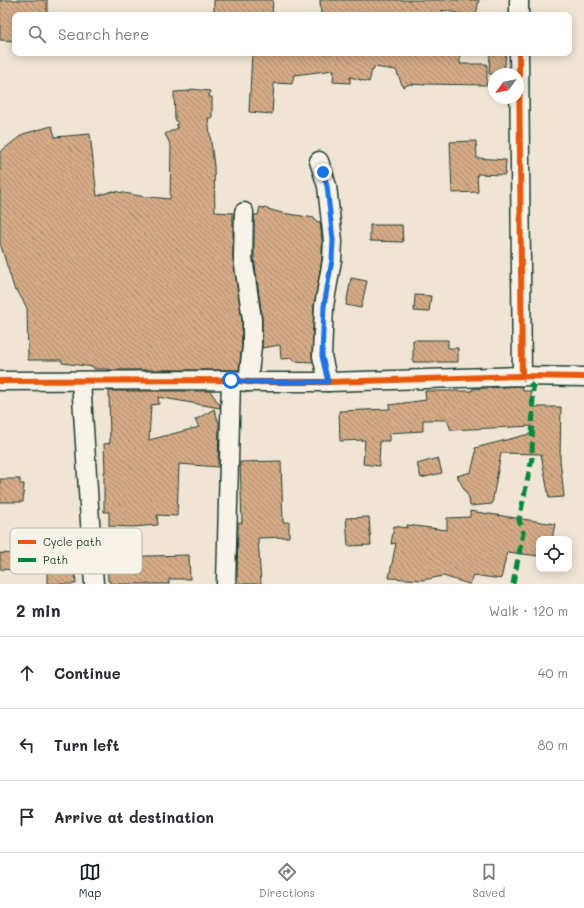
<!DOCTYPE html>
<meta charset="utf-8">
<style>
body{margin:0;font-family:Mali,sans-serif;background:#f7f7f7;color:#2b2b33}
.controls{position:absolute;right:12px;bottom:12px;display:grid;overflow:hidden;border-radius:8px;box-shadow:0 2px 10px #0003}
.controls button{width:36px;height:36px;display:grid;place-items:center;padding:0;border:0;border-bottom:1px solid #e1e1e2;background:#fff;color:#2b2b33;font:20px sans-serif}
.compass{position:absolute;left:488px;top:68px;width:36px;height:36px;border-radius:50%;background:#fff;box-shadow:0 2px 10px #0003;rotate:238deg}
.stop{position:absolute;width:12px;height:12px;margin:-9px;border:3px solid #1a73e8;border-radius:50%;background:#fff}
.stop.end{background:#1a73e8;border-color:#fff;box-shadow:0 1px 4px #0008}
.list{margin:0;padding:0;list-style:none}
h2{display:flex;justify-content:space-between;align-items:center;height:52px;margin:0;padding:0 16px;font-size:17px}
h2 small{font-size:13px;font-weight:400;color:#7c7c81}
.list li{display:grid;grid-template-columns:26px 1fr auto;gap:12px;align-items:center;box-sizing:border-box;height:72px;padding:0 16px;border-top:1px solid #e1e1e2}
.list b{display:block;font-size:15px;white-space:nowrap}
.list em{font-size:13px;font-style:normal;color:#7c7c81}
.icon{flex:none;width:22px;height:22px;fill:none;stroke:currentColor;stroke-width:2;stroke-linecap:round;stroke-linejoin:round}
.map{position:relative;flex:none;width:584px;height:584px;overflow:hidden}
.search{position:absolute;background:#fff;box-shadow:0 2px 10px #0003;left:12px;right:12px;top:12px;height:44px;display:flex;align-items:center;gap:10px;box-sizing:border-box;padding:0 14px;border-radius:8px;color:#7c7c81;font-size:15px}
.sheet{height:268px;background:#fff}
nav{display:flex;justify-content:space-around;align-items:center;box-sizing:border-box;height:56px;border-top:1px solid #e1e1e2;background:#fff;font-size:11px;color:#7c7c81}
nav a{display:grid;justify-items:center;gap:2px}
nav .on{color:#111827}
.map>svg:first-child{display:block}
.building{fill:url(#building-back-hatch);stroke:#1f3d34}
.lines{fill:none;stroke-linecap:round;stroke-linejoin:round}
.street-casing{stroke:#1f3d34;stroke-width:21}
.street{stroke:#f7f3e8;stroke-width:18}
.quiet{stroke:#00873e;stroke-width:5;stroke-dasharray:10 5;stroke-linecap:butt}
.cycleway-casing{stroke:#f7f3e8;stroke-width:8}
.cycleway{stroke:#e8590c;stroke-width:6}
.route{stroke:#1a73e8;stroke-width:5}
.key{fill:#f7f3e8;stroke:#b6bcb2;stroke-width:1}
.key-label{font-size:11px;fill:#1f3d34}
</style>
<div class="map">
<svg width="584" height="584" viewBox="0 0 584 584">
<defs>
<pattern id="building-back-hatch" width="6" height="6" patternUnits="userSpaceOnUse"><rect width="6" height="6" fill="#d5ab86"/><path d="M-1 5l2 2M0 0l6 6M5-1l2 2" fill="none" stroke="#ac8c6e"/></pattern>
</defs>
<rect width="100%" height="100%" fill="#f0e5d4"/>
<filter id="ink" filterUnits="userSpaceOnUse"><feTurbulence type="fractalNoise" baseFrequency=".025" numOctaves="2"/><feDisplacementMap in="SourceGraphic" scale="8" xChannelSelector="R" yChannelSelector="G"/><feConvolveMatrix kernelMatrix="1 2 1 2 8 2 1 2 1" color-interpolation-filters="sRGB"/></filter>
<g filter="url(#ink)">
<g class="building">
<path d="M0 0H47V15H15V41L0 40Z"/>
<path d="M214 0H273L272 15H214Z"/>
<path d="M320 0H479L476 15H467L442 10 443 15H321Z"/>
<path d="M252 53H460V64H487V85L425 84V85L410 84 403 87 396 70 374 67 373 71 372 70 369 82 350 77V83L333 82 334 70 294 75 292 84 274 83 272 114 249 112Z"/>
<path d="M490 53H506L504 74H489Z"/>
<path d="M191 89 210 91 209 97H212V118H208L214 166 215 212 233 213V259L242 320V345L239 370H109V369H94V367L62 363V360H28L27 308 17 290 15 291 0 243V152L23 134 52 126 55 137 90 134 97 196 113 191 140 196 170 199 171 146 165 134 178 128 176 125 178 123 175 119 174 92 190 91Z"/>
<path d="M476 141 477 158 506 160 505 175 477 174 478 192 452 193 450 142Z"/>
<path d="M260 207 282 213 315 218V221L320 222 322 241V259L314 306 312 356 313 362 293 361V358L281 359 280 345 262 348V317L254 257V215H258Z"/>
<path d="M370 225H402L403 242 370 241Z"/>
<path d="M351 278 367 281 361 308 346 305Z"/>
<path d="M415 295 431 296 429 312 414 311Z"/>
<path d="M413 340H448V348H458V362H413Z"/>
<path d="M522 386 523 391H531V407H561L560 459 564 497 549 498 541 454 501 453 492 504 470 506 469 498 457 476 471 472 476 452 475 448 533 433 532 426 451 430 447 420H423V431L389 433V441H380L379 466 363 464 365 440 340 441 339 411 390 409 389 405 426 400 425 391H472V389Z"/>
<path d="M109 391H210L220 405V408L158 397 159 404 151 405 149 440 199 427 195 420 214 409 219 423 218 467 179 464 177 516 157 515 158 525 132 527 109 526V512H104V472H105L104 444 110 443Z"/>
<path d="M438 458 442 473 421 478 417 464Z"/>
<path d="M281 461 283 522H289V537L258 538 261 584H237L238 523H242L240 462Z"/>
<path d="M0 479H20V484H24L23 502H0Z"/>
<path d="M470 511 555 524 552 539H539V556L507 552 501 579 473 575 470 584H469L443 576 423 580 389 578 396 543 391 544 394 526 407 528V525L447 530V518L470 517Z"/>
<path d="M369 517 371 545 348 546 346 518Z"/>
<path d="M0 553 17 554 15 570 0 569Z"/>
<path d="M189 555 190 579H169V584H110V581H108L107 557Z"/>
<path d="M75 567 76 584H47V568Z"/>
</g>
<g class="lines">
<g class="street-casing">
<g id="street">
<path d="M519 0V15"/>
<path d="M519 53 522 376"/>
<path d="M319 161 327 186 333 241 332 260 324 306 322 356 328 382"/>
<path d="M244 212 243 258 252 319V346L248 382"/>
<path d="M0 381 231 380 248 382H328L522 376 584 377"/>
<path d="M81 381 94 584"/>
<path d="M226 584 231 380"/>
</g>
</g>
<use href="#street" class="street"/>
<path class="quiet" d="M513 584 523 533 519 520 532 458 533 387 522 376"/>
<g class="cycleway-casing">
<g id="cycleway">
<path d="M519 53 522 376"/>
<path d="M0 381 231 380 248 382H328L522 376 584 377"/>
</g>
</g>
<use href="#cycleway" class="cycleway"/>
</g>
</g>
<g class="lines" filter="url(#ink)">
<path class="route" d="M231 380 248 382H328L322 356 324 306 332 260 333 240 327 186 323 172"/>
</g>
<rect x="10" y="528" width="132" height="46" rx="6" class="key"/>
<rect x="18" y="540" width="18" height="4" fill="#e8590c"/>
<rect x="18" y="558" width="18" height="4" fill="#00873e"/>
<g class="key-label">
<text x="43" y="546">Cycle path</text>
<text x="43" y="564">Path</text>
</g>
</svg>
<div class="controls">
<button><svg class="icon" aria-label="locate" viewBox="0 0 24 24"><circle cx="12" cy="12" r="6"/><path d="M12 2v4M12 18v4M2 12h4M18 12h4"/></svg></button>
</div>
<svg class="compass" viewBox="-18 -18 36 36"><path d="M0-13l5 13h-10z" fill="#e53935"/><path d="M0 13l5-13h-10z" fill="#7c7c81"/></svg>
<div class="stop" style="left:231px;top:380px"></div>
<div class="stop end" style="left:323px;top:172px"></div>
<div class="search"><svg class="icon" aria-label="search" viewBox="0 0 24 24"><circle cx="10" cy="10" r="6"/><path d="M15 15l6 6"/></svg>Search here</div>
</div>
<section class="sheet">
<h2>2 min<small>Walk · 120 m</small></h2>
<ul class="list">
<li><svg class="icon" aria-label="ahead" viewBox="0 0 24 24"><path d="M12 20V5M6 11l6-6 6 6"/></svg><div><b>Continue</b></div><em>40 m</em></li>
<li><svg class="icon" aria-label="left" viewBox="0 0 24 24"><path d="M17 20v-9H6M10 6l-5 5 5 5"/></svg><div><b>Turn left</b></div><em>80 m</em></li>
<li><svg class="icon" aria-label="arrive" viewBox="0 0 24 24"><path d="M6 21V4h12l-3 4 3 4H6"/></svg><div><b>Arrive at destination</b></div></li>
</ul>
</section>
<nav>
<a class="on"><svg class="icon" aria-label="map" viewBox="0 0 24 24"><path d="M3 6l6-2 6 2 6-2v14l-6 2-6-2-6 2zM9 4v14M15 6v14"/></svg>Map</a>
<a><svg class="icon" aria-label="directions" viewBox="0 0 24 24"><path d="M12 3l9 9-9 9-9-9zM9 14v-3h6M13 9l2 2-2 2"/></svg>Directions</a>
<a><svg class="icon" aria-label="saved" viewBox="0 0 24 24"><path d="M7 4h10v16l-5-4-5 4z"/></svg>Saved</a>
</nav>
